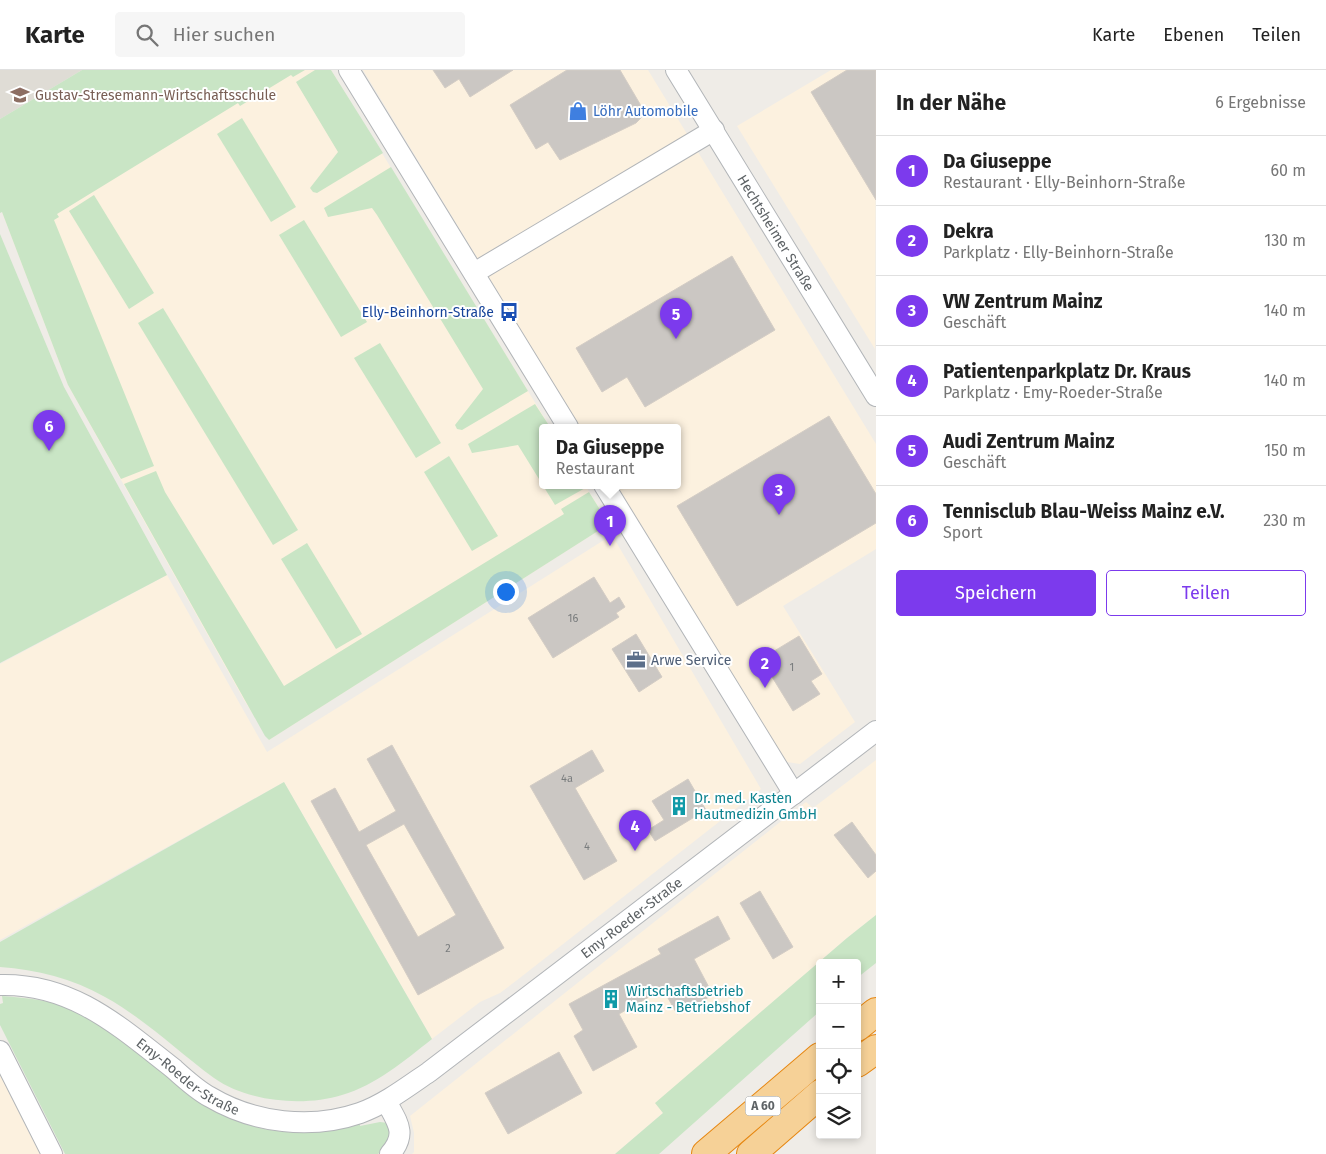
<!DOCTYPE html>
<html lang="de">
<meta charset="utf-8">
<style>
body{margin:0;font-family:"Fira Sans",sans-serif;background:#f6f6f6;color:#222}
.controls{position:absolute;right:15px;bottom:15px;display:grid;overflow:hidden;border-radius:5px;box-shadow:0 2px 8px #0003}
.controls button{width:45px;height:45px;display:grid;place-items:center;padding:0;border:0;border-bottom:1px solid #e0e0e0;background:#fff;color:#222;font:25px sans-serif}
.you{position:absolute;left:505px;top:521px;width:18px;height:18px;margin:-12px;border:4px solid #fff;border-radius:50%;background:#1a73e8;box-shadow:0 0 0 8px #1a73e833}
.badge{display:grid;place-items:center;width:32px;height:32px;border-radius:50%;background:#7c3aed;color:#fff;font-size:16px;font-weight:700}
.pin{position:absolute;translate:-50% -41px;filter:drop-shadow(0 1px 2px #0008)}
.pin::after{content:'';position:absolute;top:26px;width:18px;height:15px;background:inherit;clip-path:polygon(0 0,100% 0,50% 100%)}
.popup{position:absolute;left:539px;top:354px;width:142px;height:65px;box-sizing:border-box;display:grid;place-content:center;border-radius:5px;background:#fff;filter:drop-shadow(0 1px 4px #0005);font-size:16px;white-space:nowrap;color:#767676}
.popup b{font-size:19px;color:#222}
.popup::after{content:'';position:absolute;left:50%;top:100%;margin-left:-10px;border:10px solid transparent;border-top-color:#fff}
.list{margin:0;padding:0;list-style:none}
h2{display:flex;justify-content:space-between;align-items:center;height:65px;margin:0;padding:0 20px;font-size:21px}
h2 small{font-size:16px;font-weight:400;color:#767676}
.list li{display:grid;grid-template-columns:32px 1fr auto;gap:15px;align-items:center;box-sizing:border-box;height:70px;padding:0 20px;border-top:1px solid #e0e0e0}
.list b{display:block;font-size:19px;white-space:nowrap}
.list p{margin:0;font-size:16px;white-space:nowrap;color:#767676}
.list em{font-size:16px;font-style:normal;color:#767676}
.actions{display:flex;gap:10px;padding:15px 20px}
.actions a{flex:1;padding:11px 0;border:1px solid #7c3aed;border-radius:5px;text-align:center;font-size:18px;color:#7c3aed}
.actions .main{background:#7c3aed;color:#fff}
.icon{flex:none;width:28px;height:28px;fill:none;stroke:currentColor;stroke-width:2;stroke-linecap:round;stroke-linejoin:round}
.map{position:relative;flex:none;width:876px;height:1084px;overflow:hidden}
header{display:flex;align-items:center;gap:30px;box-sizing:border-box;height:70px;padding:0 25px;background:#fff;border-bottom:1px solid #e0e0e0}
header strong{font-size:24px}
nav{display:flex;gap:28px;margin-inline-start:auto;font-size:18px}
.search{width:350px;height:45px;background:#f6f6f6;display:flex;align-items:center;gap:12px;box-sizing:border-box;padding:0 18px;border-radius:5px;color:#767676;font-size:19px}
main{display:flex}
aside{flex:1;background:#fff}
.map>svg:first-child{display:block}
.commercial{fill:#fcf1df}
.education{fill:#dfdcd5}
.green{fill:#c9e5c5}
.building{fill:#cbc7c3;stroke:#d4cdc5;fill-rule:evenodd}
.lines{fill:none;stroke-linecap:round;stroke-linejoin:round}
.minor-casing{stroke:#b2b5b8;stroke-width:22}
.highway-casing{stroke:#e68610;stroke-width:30}
.minor{stroke:#fff;stroke-width:20}
.highway{stroke:#f6d197;stroke-width:28}
.labels{text-anchor:middle;stroke-width:4;stroke-linejoin:round;paint-order:stroke}
.number-label{font-size:11px;fill:#797c7d}
.shield{fill:#fff;stroke:#8e9294;stroke-width:1}
.shield-label{font-size:12px;font-weight:bold;fill:#5e6366}
.education-label{font-size:14px;fill:#785e54;stroke:#fff;text-anchor:start}
.shop-label{font-size:14px;fill:#366cbe;stroke:#fff;text-anchor:start}
.street-label{font-size:14px;fill:#5e6366;stroke:#fff}
.transit-label{font-size:14px;fill:#164399;stroke:#fff;text-anchor:end}
.service-label{font-size:14px;fill:#4e5e75;stroke:#fff;text-anchor:start}
.culture-label{font-size:14px;fill:#0d838f;stroke:#fff;text-anchor:start}
</style>
<header>
<strong>Karte</strong>
<div class="search"><svg class="icon" aria-label="search" viewBox="0 0 24 24"><circle cx="10" cy="10" r="6"/><path d="M15 15l6 6"/></svg>Hier suchen</div>
<nav><a>Karte</a><a>Ebenen</a><a>Teilen</a></nav>
</header>
<main>
<div class="map">
<svg width="876" height="1084" viewBox="0 0 876 1084">
<rect width="100%" height="100%" fill="#efece7"/>
<g class="commercial">
<path d="M224 0H331L550 357H542V415H585L609 454 269 670 244 630 68 315 2 142Z"/>
<path d="M363 0H648L876 374V479L783 536 855 652 800 694 787 692 714 579 615 415H678V357H580Z"/>
<path d="M831 0H876L875 279 737 56Z"/>
<path d="M612 465 761 719 521 907 500 923 480 932 432 969 284 712 0 870V594L167 505 267 682Z"/>
<path d="M876 690V845L847 868 656 1033 663 1043 615 1084H412L414 1082V1063L410 1046 794 741 806 732 813 738Z"/>
<path d="M0 998 41 1084H0Z"/>
</g>
<path class="education" d="M0 0H82L0 49Z"/>
<g class="green">
<path d="M82 0H305L293 7 291 5 240 36 238 33 57 144 59 147 54 150 154 396 121 409 68 315 2 142 0 143V49Z"/>
<path d="M315 0H331L383 83 317 123 313 122 310 118 338 82 296 12Z"/>
<path d="M242 48 296 137 271 152 217 64Z"/>
<path d="M391 97 528 321 462 360 457 359 455 355 483 319 377 145 372 138 328 147 324 138Z"/>
<path d="M94 125 154 223 129 239 69 141Z"/>
<path d="M304 150 367 252 341 267 279 165Z"/>
<path d="M0 164 64 317 167 505 0 593Z"/>
<path d="M163 238 298 460 273 475 138 253Z"/>
<path d="M380 273 441 373 416 388 354 288Z"/>
<path d="M535 334 550 357H542V415H585L587 417 555 435 518 375 472 383 468 374Z"/>
<path d="M449 386 498 466 472 481 424 402Z"/>
<path d="M156 401 165 422 284 616 564 444 561 439 589 422 609 454 269 670 265 666 124 414Z"/>
<path d="M307 473 362 564 336 579 281 489Z"/>
<path d="M284 712 432 969C404 991 376 1015 342 1025 303 1037 248 1032 214 1008 177 981 145 949 105 927 72 908 37 900 0 897V872Z"/>
<path d="M876 845V893L857 908V893H820V941L659 1084H615L663 1043 655 1033 847 868Z"/>
<path d="M2 926C27 928 54 930 77 942 114 960 146 988 180 1013 190 1022 201 1032 213 1039 257 1066 311 1068 360 1054V1056L380 1052 388 1053C394 1067 389 1075 378 1084H65L0 955V934L3 933Z"/>
</g>
<g class="building">
<path d="M433 0H513L470 27 459 9 445 18Z"/>
<path d="M567 0H620L640 34 642 47 636 53 560 90 548 72 536 79 510 35Z"/>
<path d="M847 0H876V130L811 22Z"/>
<path d="M732 186 775 260 645 337 627 307 602 322 576 278Z"/>
<path d="M829 346 876 424V453L737 536 677 436Z"/>
<path d="M594 507 610 533 619 527 625 537 616 543 619 547 553 588 528 548Z"/>
<path d="M636 564 662 607 639 622 612 579Z"/>
<path d="M799 566 822 604 811 611 820 624 793 641 761 589Z"/>
<path d="M392 675 504 878 418 925 311 731 335 718 359 762 396 741 367 689ZM404 754 456 845 418 867 366 775Z"/>
<path d="M592 680 604 701 575 718 617 791 584 810 530 716Z"/>
<path d="M688 709 706 740 655 771 648 760 664 750 652 731Z"/>
<path d="M852 752 876 785V801L868 808 834 765Z"/>
<path d="M760 821 793 877 773 889 740 833Z"/>
<path d="M718 846 730 869 694 889 713 925 677 944 663 919 619 944 637 977 593 1001 574 966 583 960 569 934 661 884 658 879Z"/>
<path d="M559 982 582 1023 508 1064 485 1023Z"/>
</g>
<g class="lines">
<g class="minor-casing">
<g id="minor">
<path d="M349 0 568 357"/>
<path id="s1" d="M676 0 876 326"/>
<path d="M474 203 714 60"/>
<path d="M604 415 794 724"/>
<path id="s2" d="M0 915C73 913 120 957 174 999 185 1009 197 1020 210 1027 254 1053 311 1060 360 1043 385 1034 407 1017 429 1002L876 661"/>
<path d="M0 981 52 1084"/>
<path d="M386 1031C397 1052 408 1063 390 1084"/>
</g>
</g>
<g class="highway-casing">
<g id="highway">
<path d="M857 957 876 942"/>
<path d="M857 993 876 979"/>
<path d="M706 1084 820 987"/>
<path d="M751 1084 820 1024"/>
</g>
</g>
<use href="#minor" class="minor"/>
<use href="#highway" class="highway"/>
</g>
<defs>
<g id="school-bare" transform="scale(1.5)"><path d="M0-5L7-2L0 1L-7-2ZM-4 1L0 2.5L4 1V4Q0 6-4 4Z" fill="#8d6e63" stroke="#fff" stroke-width="2.5" paint-order="stroke"/></g>
<g id="shop-bare" transform="scale(1.5)"><path d="M-5-2.5h2.3a2.7 3.5 0 0 1 5.4 0H5L5.5 6h-11ZM-1.5-2.5h3a1.5 2.3 0 0 0-3 0Z" fill="#3f7fe0" stroke="#fff" stroke-width="2.5" paint-order="stroke"/></g>
<g id="bus-bare" transform="scale(1.5)"><path d="M-5-6H5V4H4V6H2V4H-2V6H-4V4H-5ZM-3.5-4V0h7V-4ZM-3.5 1.2v1.5H-2V1.2ZM2 1.2v1.5H3.5V1.2Z" fill="#1a4fb4" stroke="#fff" stroke-width="2.5" paint-order="stroke"/></g>
<g id="office-bare" transform="scale(1.5)"><path d="M-6-3h4V-5.5h4V-3h4V5H-6ZM-1-4.5V-3h2v-1.5ZM-6 0V1H6V0Z" fill="#5c6f8a" stroke="#fff" stroke-width="2.5" paint-order="stroke"/></g>
<g id="building-bare" transform="scale(1.5)"><path d="M-4-6H4V6H1V3H-1V6H-4ZM-2.5-4.3h1.7v1.8h-1.7ZM.8-4.3h1.7v1.8H.8ZM-2.5-1h1.7V.8h-1.7ZM.8-1h1.7V.8H.8Z" fill="#0f9aa8" stroke="#fff" stroke-width="2.5" paint-order="stroke"/></g>
</defs>
<g fill-rule="evenodd">
<use href="#school-bare" x="20" y="25"/>
<use href="#shop-bare" x="578" y="41"/>
<use href="#bus-bare" x="509" y="242"/>
<use href="#office-bare" x="636" y="590"/>
<use href="#building-bare" x="679" y="736"/>
<use href="#building-bare" x="611" y="929"/>
</g>
<g class="labels">
<g class="number-label">
<text x="573" y="552">16</text>
<text x="792" y="601">1</text>
<text x="567" y="712">4a</text>
<text x="587" y="780">4</text>
<text x="448" y="882">2</text>
</g>
<rect class="shield" x="745.5" y="1026.5" width="35" height="19" rx="4"/>
<g class="shield-label">
<text x="763" y="1040">A 60</text>
</g>
<g class="education-label">
<text x="35" y="30">Gustav-Stresemann-Wirtschaftsschule</text>
</g>
<g class="shop-label">
<text x="593" y="46">Löhr Automobile</text>
</g>
<g class="street-label">
<text dy="5" stroke="none"><textPath href="#s1" startOffset="191">Hechtsheimer Straße</textPath></text>
<text dy="5" stroke="none"><textPath href="#s2" startOffset="734">Emy-Roeder-Straße</textPath></text>
<text dy="5" stroke="none"><textPath href="#s2" startOffset="214">Emy-Roeder-Straße</textPath></text>
</g>
<g class="transit-label">
<text x="494" y="247">Elly-Beinhorn-Straße</text>
</g>
<g class="service-label">
<text x="651" y="595">Arwe Service</text>
</g>
<g class="culture-label">
<text x="694" y="733">Dr. med. Kasten<tspan x="694" dy="16">Hautmedizin GmbH</tspan></text>
<text x="626" y="926">Wirtschaftsbetrieb<tspan x="626" dy="16">Mainz - Betriebshof</tspan></text>
</g>
</g>
</svg>
<div class="controls">
<button>+</button>
<button>−</button>
<button><svg class="icon" aria-label="locate" viewBox="0 0 24 24"><circle cx="12" cy="12" r="6"/><path d="M12 2v4M12 18v4M2 12h4M18 12h4"/></svg></button>
<button><svg class="icon" aria-label="layers" viewBox="0 0 24 24"><path d="M12 4l9 5-9 5-9-5zM3 14l9 5 9-5"/></svg></button>
</div>
<div class="you"></div>
<div class="pin badge" style="left:610px;top:476px">1</div>
<div class="popup"><b>Da Giuseppe</b>Restaurant</div>
<div class="pin badge" style="left:765px;top:618px">2</div>
<div class="pin badge" style="left:779px;top:445px">3</div>
<div class="pin badge" style="left:635px;top:781px">4</div>
<div class="pin badge" style="left:676px;top:269px">5</div>
<div class="pin badge" style="left:49px;top:381px">6</div>
</div>
<aside>
<h2>In der Nähe<small>6 Ergebnisse</small></h2>
<ul class="list">
<li><span class="badge">1</span><div><b>Da Giuseppe</b><p>Restaurant · Elly-Beinhorn-Straße</p></div><em>60 m</em></li>
<li><span class="badge">2</span><div><b>Dekra</b><p>Parkplatz · Elly-Beinhorn-Straße</p></div><em>130 m</em></li>
<li><span class="badge">3</span><div><b>VW Zentrum Mainz</b><p>Geschäft</p></div><em>140 m</em></li>
<li><span class="badge">4</span><div><b>Patientenparkplatz Dr. Kraus</b><p>Parkplatz · Emy-Roeder-Straße</p></div><em>140 m</em></li>
<li><span class="badge">5</span><div><b>Audi Zentrum Mainz</b><p>Geschäft</p></div><em>150 m</em></li>
<li><span class="badge">6</span><div><b>Tennisclub Blau-Weiss Mainz e.V.</b><p>Sport</p></div><em>230 m</em></li>
</ul>
<div class="actions"><a class="main">Speichern</a><a>Teilen</a></div>
</aside>
</main>
